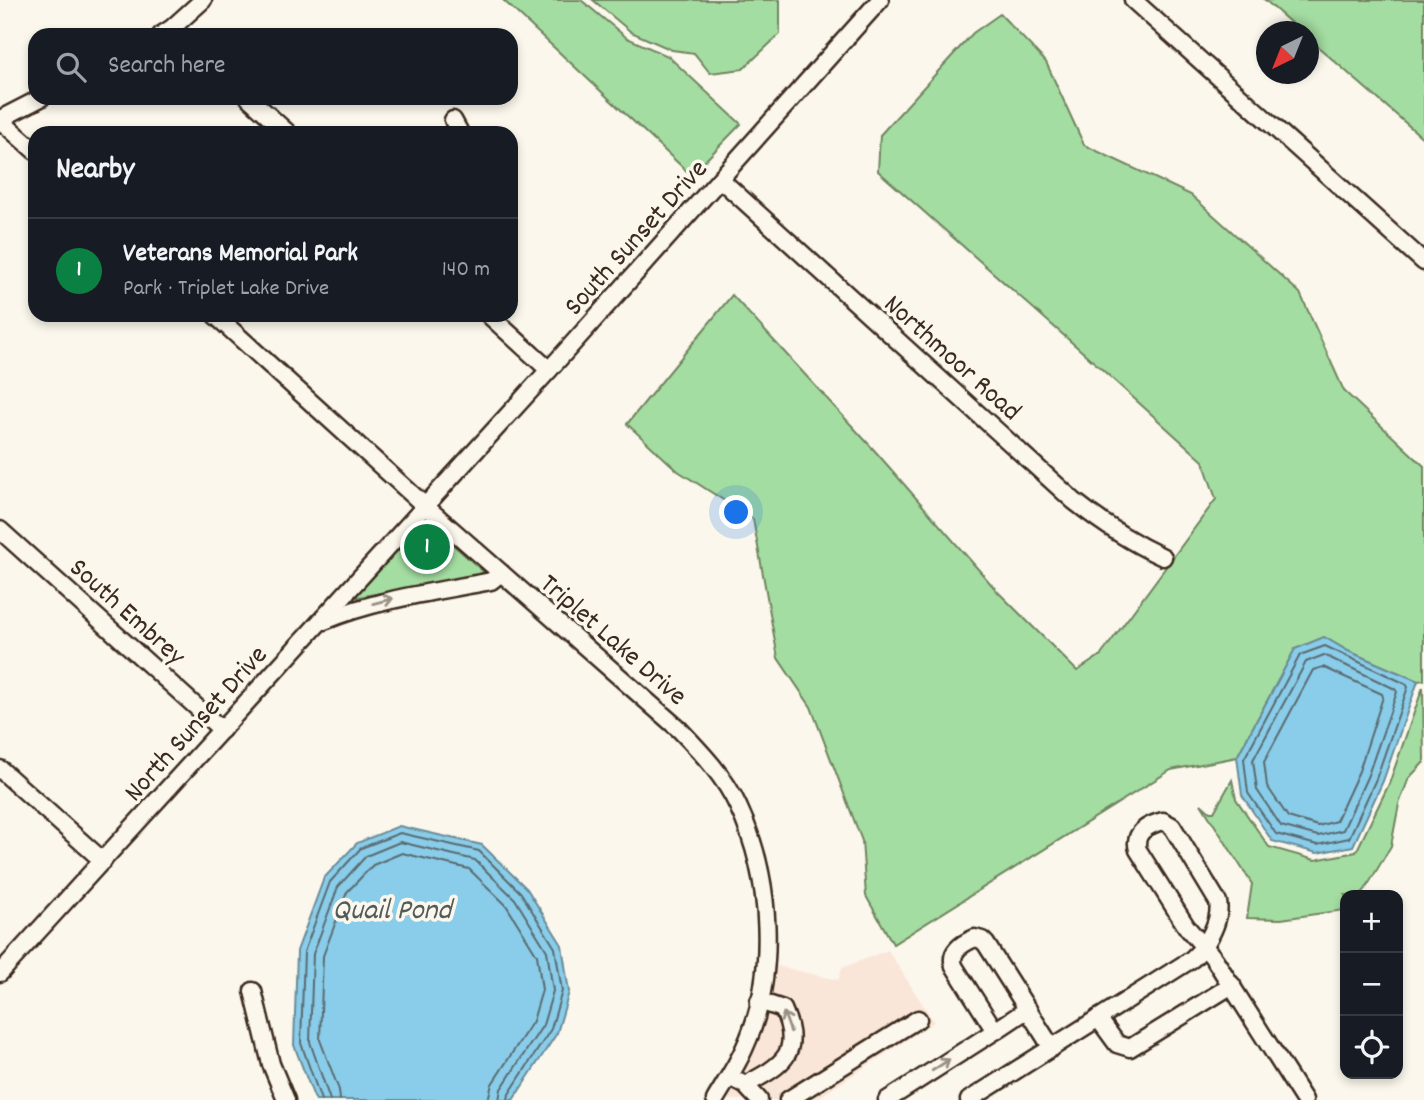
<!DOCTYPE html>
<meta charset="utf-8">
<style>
body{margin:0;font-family:Dekko,sans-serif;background:#242831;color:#f1f3f6}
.controls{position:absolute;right:21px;bottom:21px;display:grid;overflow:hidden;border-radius:14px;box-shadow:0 4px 10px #0003}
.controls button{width:63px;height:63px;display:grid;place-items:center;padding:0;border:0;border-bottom:2px solid #363941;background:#171b24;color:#f1f3f6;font:35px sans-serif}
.compass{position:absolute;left:1256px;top:21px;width:63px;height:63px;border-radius:50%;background:#171b24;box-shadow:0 4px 10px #0003;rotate:223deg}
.you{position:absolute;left:737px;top:513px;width:24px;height:24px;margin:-18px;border:5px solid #fff;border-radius:50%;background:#1a73e8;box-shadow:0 0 0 10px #1a73e833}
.badge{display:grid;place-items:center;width:46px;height:46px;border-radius:50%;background:#0b8043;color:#fff;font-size:23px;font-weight:700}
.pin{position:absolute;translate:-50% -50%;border:4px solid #fff;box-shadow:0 2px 7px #0006}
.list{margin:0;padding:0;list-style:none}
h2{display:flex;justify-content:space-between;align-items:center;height:91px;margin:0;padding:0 28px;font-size:30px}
h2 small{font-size:23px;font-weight:400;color:#9ea1a6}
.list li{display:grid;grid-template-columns:46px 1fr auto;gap:21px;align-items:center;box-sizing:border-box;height:105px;padding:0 28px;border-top:2px solid #363941}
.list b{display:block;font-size:26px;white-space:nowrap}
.list p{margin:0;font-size:23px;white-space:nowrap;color:#9ea1a6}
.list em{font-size:23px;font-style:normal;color:#9ea1a6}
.icon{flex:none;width:38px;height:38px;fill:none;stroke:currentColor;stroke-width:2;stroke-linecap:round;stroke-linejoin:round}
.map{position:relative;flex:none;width:1424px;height:1100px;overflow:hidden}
.search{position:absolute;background:#171b24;box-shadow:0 4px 10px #0003;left:28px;top:28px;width:490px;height:77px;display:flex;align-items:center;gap:18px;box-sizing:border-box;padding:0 24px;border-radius:21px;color:#9ea1a6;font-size:26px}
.panel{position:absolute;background:#171b24;box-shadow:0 4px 10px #0003;left:28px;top:126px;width:490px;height:196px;border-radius:21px}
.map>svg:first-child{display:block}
.built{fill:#fae6d9}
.green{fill:#a4dda1;stroke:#708460;stroke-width:2}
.water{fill:#89cdea;stroke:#6a8c98;stroke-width:2}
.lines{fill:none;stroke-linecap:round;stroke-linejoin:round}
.shore{stroke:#5a6b70;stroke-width:2}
.minor-casing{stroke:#3b2a1e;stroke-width:21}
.minor{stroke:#fbf7ec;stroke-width:16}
.oneway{stroke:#9b9085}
.labels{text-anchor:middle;stroke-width:7;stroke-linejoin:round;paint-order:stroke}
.street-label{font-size:28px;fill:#3b2a1e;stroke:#fbf7ec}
.water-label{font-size:30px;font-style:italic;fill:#525b5b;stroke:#fbf7ec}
</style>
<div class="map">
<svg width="1424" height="1100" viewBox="0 0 1424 1100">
<rect width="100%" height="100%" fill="#fbf7ec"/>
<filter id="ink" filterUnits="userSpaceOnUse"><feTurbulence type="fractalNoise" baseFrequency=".0143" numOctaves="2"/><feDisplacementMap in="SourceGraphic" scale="14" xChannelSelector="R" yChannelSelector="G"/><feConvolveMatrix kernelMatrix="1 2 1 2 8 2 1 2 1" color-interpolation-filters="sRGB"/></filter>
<g filter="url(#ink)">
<path class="built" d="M888 950 934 1022 815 1100H724L752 1051 765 1015 773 965 838 980 842 968Z"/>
<g class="green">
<path d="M503 0H581L627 38 668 56 741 124 691 175Z"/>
<path d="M593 0H780V34L743 69 710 73 694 53 672 50 631 32Z"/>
<path d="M1265 0H1424V139L1309 39 1308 32 1300 31Z"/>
<path d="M1000 14 1046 62 1084 145 1191 195 1300 293 1344 391 1424 466V680L1418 681 1348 651 1324 637 1295 649 1237 757 1171 770 893 944 866 896 862 841 811 707 778 658 753 519 678 471 627 424 732 295 875 451 998 592 1077 671 1101 655 1216 499 1203 461 1095 363 878 171 880 135 973 33Z"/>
<path d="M424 519 486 574 353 598Z"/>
<path d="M1423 687 1424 762 1409 778 1399 804 1391 846 1365 890 1360 895H1345V910L1281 919 1247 918 1252 884 1201 804 1210 812H1214L1232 780 1236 799 1269 847 1315 860 1356 852 1389 784Z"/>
</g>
<g class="water">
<path d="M1324 637 1348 651 1418 681 1383 781 1353 846 1317 853 1272 841 1242 795 1237 757 1295 649Z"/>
<path d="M399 826 482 845 527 889 562 945 569 992 557 1033 513 1100H316L314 1097 294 1045 297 951 324 878 357 843Z"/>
</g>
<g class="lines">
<g class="shore">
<path d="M1325 646 1406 684 1408 687 1376 779 1349 838 1317 845 1276 834 1248 793 1244 759 1300 655Z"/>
<path d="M1324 655 1395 689 1397 692 1368 775 1343 830 1318 836 1281 826 1257 790 1253 760 1306 662Z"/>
<path d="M1323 667 1382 694 1383 697 1359 771 1336 821 1318 826 1288 817 1267 786 1264 762 1313 670Z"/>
<path d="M321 1100 301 1043 304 952 330 882 361 848 400 833 479 851 521 893 555 948 562 991 551 1029 509 1094 508 1100"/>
<path d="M330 1100 310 1042 313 954 338 887 366 856 400 842 475 860 515 899 547 951 553 991 543 1025 501 1089 499 1100"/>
<path d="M340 1100 339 1090 320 1040 323 956 347 892 373 865 402 853 469 869 506 905 537 955 542 990 533 1021 492 1084 488 1100"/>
</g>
<g class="minor-casing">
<g id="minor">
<path d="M1133 0 1424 262"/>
<path d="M161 35 172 28 203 0"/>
<path d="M249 98 288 133"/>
<path d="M0 119 41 98"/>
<path d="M0 120 35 151"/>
<path d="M453 120 460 133"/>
<path d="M720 179 1074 501C1103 524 1130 542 1163 557"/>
<path d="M215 315 425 506 680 730C702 753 725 777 738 806 772 878 778 976 744 1049 736 1067 725 1083 715 1100"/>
<path d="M489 315 549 370"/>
<path d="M0 530 222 730"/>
<path d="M324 621C378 599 434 592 491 581L501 573"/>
<path d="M0 769 103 861"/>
<path d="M0 973 549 370 880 0"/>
<path d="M253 991 271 1064 286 1100"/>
<path d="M1028 1009 995 1031 954 966C949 951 963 943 975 938L982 940 986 944 1052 1048"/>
<path d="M1098 1018 1117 1044 1130 1048 1232 985"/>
<path d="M737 1081 745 1085 759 1100"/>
<path d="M745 1085C783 1065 803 1053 783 1009L759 1001"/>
<path d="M788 1100 918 1019"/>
<path d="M887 1100 995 1031"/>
<path d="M969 1100 1192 959 1203 948C1211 936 1221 917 1218 902L1172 826 1163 821C1147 825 1133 833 1138 850L1186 926C1195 938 1206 947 1215 960L1304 1100"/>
</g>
</g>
<use href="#minor" class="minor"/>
</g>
<defs><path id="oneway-shaft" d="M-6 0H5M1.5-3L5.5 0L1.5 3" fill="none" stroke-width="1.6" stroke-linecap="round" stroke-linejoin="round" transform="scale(1.75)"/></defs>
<g class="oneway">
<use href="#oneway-shaft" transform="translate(383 601) rotate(-14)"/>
<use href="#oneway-shaft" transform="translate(787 1022) rotate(-110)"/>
<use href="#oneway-shaft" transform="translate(941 1065) rotate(-33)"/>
</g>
</g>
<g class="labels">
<g class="street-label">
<text transform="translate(634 236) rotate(-48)" y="10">South Sunset Drive</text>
<text transform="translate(954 356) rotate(42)" y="10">Northmoor Road</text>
<text transform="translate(129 610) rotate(42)" y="10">South Embrey</text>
<text transform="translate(615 638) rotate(41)" y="10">Triplet Lake Drive</text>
<text transform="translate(194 722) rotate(-48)" y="10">North Sunset Drive</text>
</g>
<g class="water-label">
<text x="392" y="918">Quail Pond</text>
</g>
</g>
</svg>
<div class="controls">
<button>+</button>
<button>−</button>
<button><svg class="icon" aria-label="locate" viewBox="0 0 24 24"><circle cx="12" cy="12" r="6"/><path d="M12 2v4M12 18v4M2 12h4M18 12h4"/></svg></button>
</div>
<svg class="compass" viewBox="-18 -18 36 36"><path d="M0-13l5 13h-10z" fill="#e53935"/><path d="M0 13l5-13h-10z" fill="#9ea1a6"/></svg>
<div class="you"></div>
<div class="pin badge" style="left:427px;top:547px">1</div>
<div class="search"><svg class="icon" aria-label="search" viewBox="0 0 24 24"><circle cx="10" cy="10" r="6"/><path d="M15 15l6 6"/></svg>Search here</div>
<section class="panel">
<h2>Nearby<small></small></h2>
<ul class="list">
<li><span class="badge">1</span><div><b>Veterans Memorial Park</b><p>Park · Triplet Lake Drive</p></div><em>140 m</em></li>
</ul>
</section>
</div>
